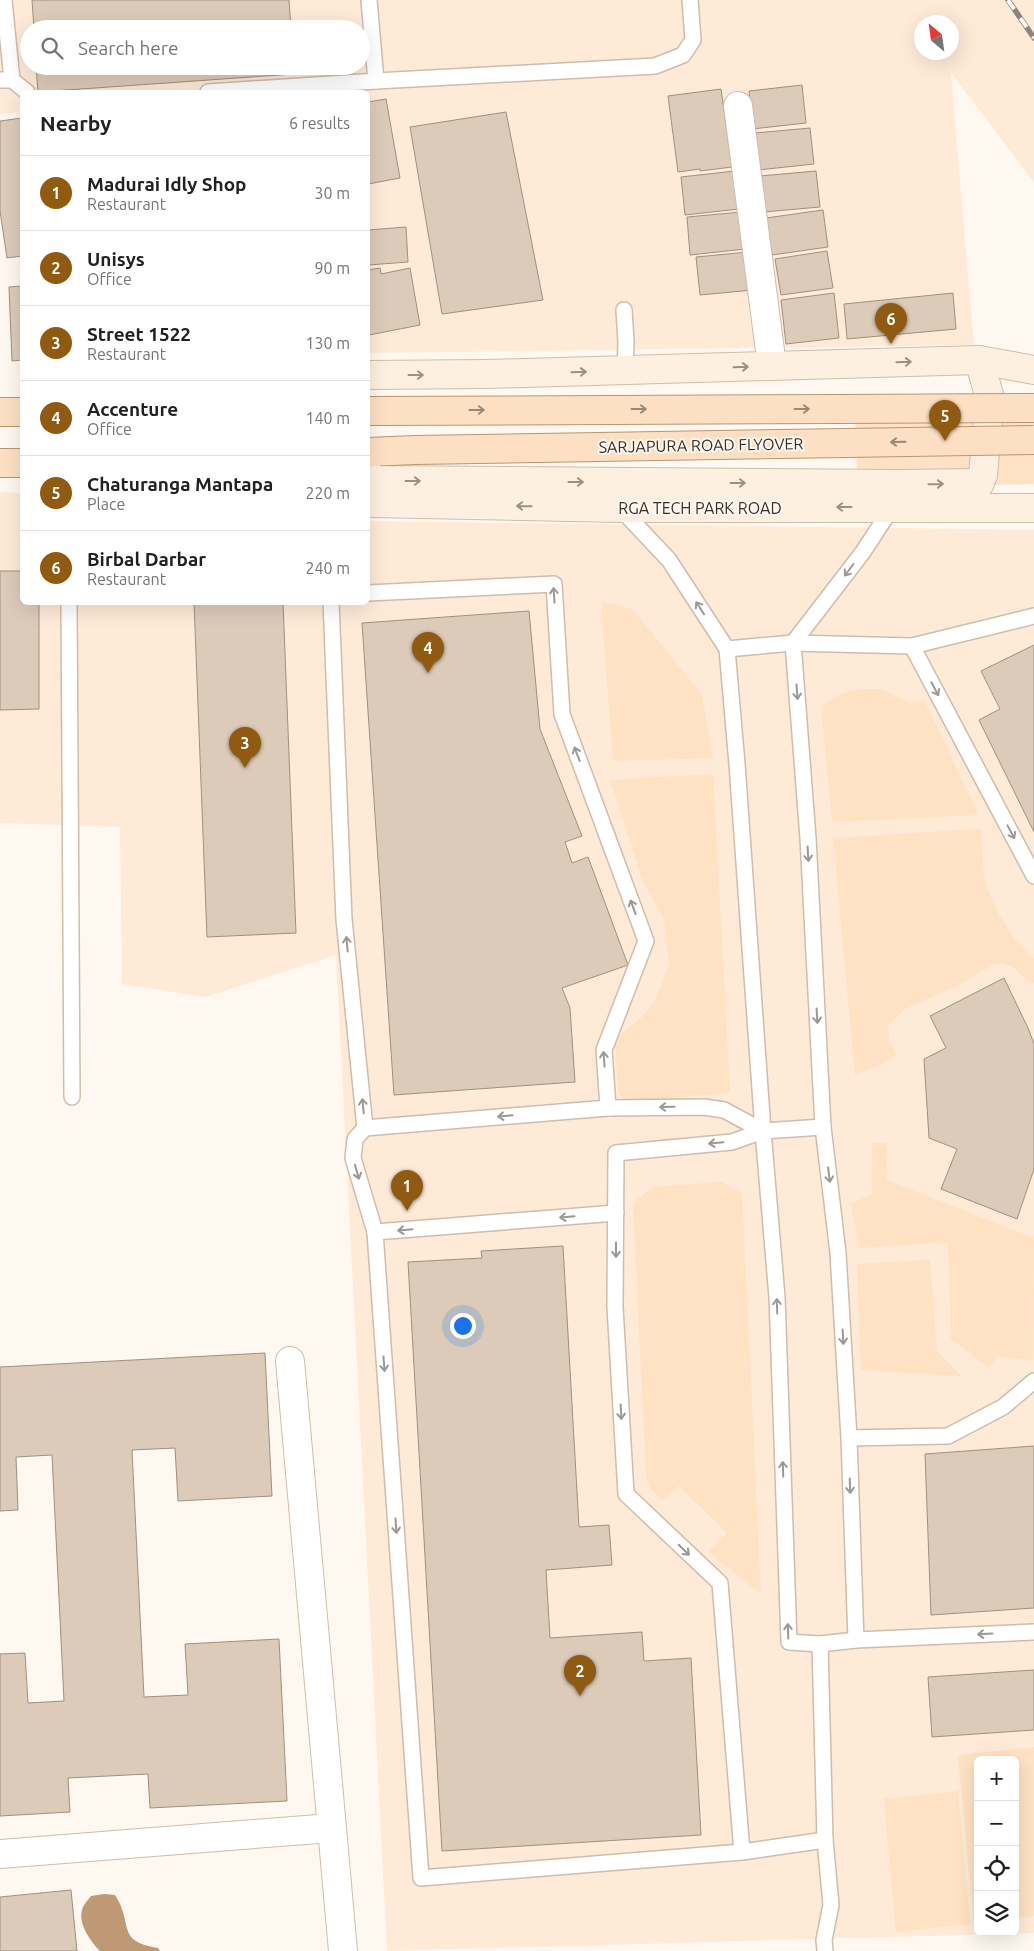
<!DOCTYPE html>
<meta charset="utf-8">
<style>
body{margin:0;font-family:Ubuntu,sans-serif;background:#f2f2f2;color:#202124}
.controls{position:absolute;right:15px;bottom:15px;display:grid;overflow:hidden;border-radius:8px;box-shadow:0 5px 20px #0002}
.controls button{width:45px;height:45px;display:grid;place-items:center;padding:0;border:0;border-bottom:1px solid #e0e0e0;background:#fff;color:#202124;font:25px sans-serif}
.compass{position:absolute;left:914px;top:15px;width:45px;height:45px;border-radius:50%;background:#fff;box-shadow:0 5px 20px #0002;rotate:331deg}
.you{position:absolute;left:462px;top:1325px;width:18px;height:18px;margin:-12px;border:4px solid #fff;border-radius:50%;background:#1a73e8;box-shadow:0 0 0 8px #1a73e833}
.badge{display:grid;place-items:center;width:32px;height:32px;border-radius:50%;background:#905a10;color:#fff;font-size:16px;font-weight:700}
.pin{position:absolute;translate:-50% -41px;filter:drop-shadow(0 1px 2px #0008)}
.pin::after{content:'';position:absolute;top:26px;width:18px;height:15px;background:inherit;clip-path:polygon(0 0,100% 0,50% 100%)}
.list{margin:0;padding:0;list-style:none}
h2{display:flex;justify-content:space-between;align-items:center;height:65px;margin:0;padding:0 20px;font-size:21px}
h2 small{font-size:16px;font-weight:400;color:#757577}
.list li{display:grid;grid-template-columns:32px 1fr auto;gap:15px;align-items:center;box-sizing:border-box;height:75px;padding:0 20px;border-top:1px solid #e0e0e0}
.list b{display:block;font-size:19px;white-space:nowrap}
.list p{margin:0;font-size:16px;white-space:nowrap;color:#757577}
.list em{font-size:16px;font-style:normal;color:#757577}
.icon{flex:none;width:28px;height:28px;fill:none;stroke:currentColor;stroke-width:2;stroke-linecap:round;stroke-linejoin:round}
.map{position:relative;flex:none;width:1034px;height:1951px;overflow:hidden}
.search{position:absolute;background:#fff;box-shadow:0 5px 20px #0002;left:20px;top:20px;width:350px;height:55px;display:flex;align-items:center;gap:12px;box-sizing:border-box;padding:0 18px;border-radius:28px;color:#757577;font-size:19px}
.panel{position:absolute;background:#fff;box-shadow:0 5px 20px #0002;left:20px;top:90px;width:350px;height:515px;border-radius:8px}
.map>svg:first-child{display:block}
.built{fill:#feead7;fill-rule:evenodd}
.green{fill:#ffe1c3}
.water{fill:#be9973}
.building{fill:#ddcbba;stroke:#a08f7f}
.lines{fill:none;stroke-linecap:round;stroke-linejoin:round}
.lane-casing{stroke:#cebdab;stroke-width:18}
.street-casing{stroke:#cebdab;stroke-width:30}
.secondary-casing{stroke:#cebdab;stroke-width:30}
.primary-casing{stroke:#b79673;stroke-width:30}
.lane{stroke:#fff;stroke-width:15}
.street{stroke:#fff;stroke-width:28}
.secondary{stroke:#fef0e1;stroke-width:28}
.primary{stroke:#fde0c3;stroke-width:28}
.rail-casing{stroke:#8c857e;stroke-width:5.5}
.rail{stroke:#fff8f0;stroke-width:4;stroke-dasharray:11;stroke-linecap:butt}
.primary-bridge-casing{stroke:#b79673;stroke-width:30;stroke-linecap:butt}
.primary-bridge{stroke:#fde0c3;stroke-width:28}
.oneway{stroke:#9b9086}
.oneway2{stroke:#9a8876}
.oneway3{stroke:#9c9894}
.labels{text-anchor:middle;stroke-width:4;stroke-linejoin:round;paint-order:stroke}
.street-label{font-size:16px;fill:#38312a;stroke:#fff8f0}
</style>
<div class="map">
<svg width="1034" height="1951" viewBox="0 0 1034 1951">
<rect width="100%" height="100%" fill="#fff8f0"/>
<g class="built">
<path d="M0 0H1034V182L951 73 974 345 368 353V92H22V112L0 114ZM922 22H952V52H922ZM29 29H361V66H29Z"/>
<path d="M0 492 22 493V602H368V521L1034 530V1933L387 1951 336 955 205 997 122 984 120 827 0 823ZM978 1760H1015V1932H978Z"/>
</g>
<g class="green">
<path d="M1034 394V484L857 488 855 398Z"/>
<path d="M601 603 616 604 633 610 702 695 713 758 613 761Z"/>
<path d="M860 689H880L910 703 924 700 979 815 832 822 821 706 843 693Z"/>
<path d="M713 774 730 1093 627 1101 620 1095 618 1089 615 1046 619 1036 641 1018 654 1003 669 965 664 920 643 881 610 780Z"/>
<path d="M981 829C982 846 982 863 985 880 992 908 1013 940 1034 959V983L1032 984 1015 969 1003 963 993 965 958 985 905 1009 888 1025 889 1041 897 1054 885 1063 855 1075 833 838Z"/>
<path d="M872 1143H887L886 1180 1034 1238 1033 1361 998 1356 989 1368 951 1339 948 1242 859 1248 851 1204 872 1194Z"/>
<path d="M721 1182 742 1193 761 1594 708 1552 727 1533 679 1486 662 1501 650 1488 646 1476 633 1203 654 1187Z"/>
<path d="M930 1260 937 1351 961 1376 861 1370 857 1264Z"/>
<path d="M1034 1747V1916L1015 1918V1760H978V1922L974 1923 958 1755Z"/>
<path d="M958 1791 970 1924 896 1932 884 1799Z"/>
</g>
<path class="water" d="M104 1894 115 1895C134 1924 115 1941 158 1948L160 1951H100C91 1942 78 1924 82 1910 83 1905 88 1900 91 1896Z"/>
<g class="building">
<path d="M32 0H289L291 29H34Z"/>
<path d="M36 66H294V74L38 92Z"/>
<path d="M802 85 806 123 752 129 749 91Z"/>
<path d="M721 89 732 167 700 171V169L678 172 668 96Z"/>
<path d="M386 99 400 178 368 184V102Z"/>
<path d="M506 112 543 300 442 314 410 127Z"/>
<path d="M22 118V256L7 258 0 211V121Z"/>
<path d="M810 128 814 164 758 170 755 133Z"/>
<path d="M735 171 739 209 685 215 681 177Z"/>
<path d="M816 171 820 207 764 212 760 176Z"/>
<path d="M823 210 828 247 772 255 766 218Z"/>
<path d="M742 212 745 249 690 255 687 217Z"/>
<path d="M406 227 408 262 368 265V230Z"/>
<path d="M827 251 833 288 781 295 775 259Z"/>
<path d="M749 252 753 290 700 295 696 257Z"/>
<path d="M380 268 381 274 410 268 420 325 369 335 368 324V270Z"/>
<path d="M22 286V360L12 361 9 287Z"/>
<path d="M834 293 839 338 786 344 781 300Z"/>
<path d="M953 293 956 329 847 339 844 304Z"/>
<path d="M0 571H22V602H39V709L0 710Z"/>
<path d="M194 602H283L296 933 207 937Z"/>
<path d="M529 611 540 729 582 836 565 842 572 863 588 857 628 965 562 988 570 1008 575 1082 394 1095 362 623Z"/>
<path d="M1034 645V832L979 720 1000 709 981 671Z"/>
<path d="M1004 978 1028 1028 1034 1044V1169L1017 1219 941 1189 957 1149 929 1138 924 1059 946 1048 930 1016Z"/>
<path d="M563 1246 579 1527 609 1525 612 1565 546 1570 550 1638 642 1632 644 1661 691 1658 701 1835 442 1851 408 1262 482 1258 481 1251Z"/>
<path d="M265 1353 272 1496 178 1501 175 1448 132 1450 144 1697 188 1695 185 1644 279 1639 287 1801 150 1808 148 1774 68 1778 70 1812 0 1816V1654L25 1653 28 1703 64 1701 52 1455 16 1457 18 1510 0 1511V1367Z"/>
<path d="M1034 1446V1608L931 1615 925 1454Z"/>
<path d="M1034 1670V1730L932 1737 928 1677Z"/>
<path d="M71 1890 77 1951H0V1897Z"/>
</g>
<g class="lines">
<g class="lane-casing">
<g id="lane">
<path d="M4 0 12 80"/>
<path d="M0 80H12L27 92"/>
<path d="M376 81 655 66 683 55 693 40 690 0"/>
<path d="M208 92 376 81 369 0"/>
<path d="M624 310 626 342 625 370"/>
<path d="M620 508 669 560 727 649 737 764 763 1131 777 1297 789 1642 820 1644 856 1640 849 1438 838 1253 823 1127 808 838 793 643 863 552 893 506"/>
<path d="M368 593 554 584 562 714 646 941 604 1050 608 1108"/>
<path d="M69 602 72 1097"/>
<path d="M331 602 344 919 365 1128 608 1108 704 1107 724 1110 763 1131"/>
<path d="M912 646 1034 876"/>
<path d="M727 649 793 643 912 646 1034 616"/>
<path d="M823 1127 763 1131 732 1142 616 1153 615 1307 626 1494 720 1583 742 1852 825 1840"/>
<path d="M365 1128 355 1139 353 1158 375 1232"/>
<path d="M616 1213 375 1232 421 1878 742 1852"/>
<path d="M849 1438 948 1436 1003 1407 1034 1381"/>
<path d="M856 1640 1034 1632"/>
<path d="M820 1644 825 1840 831 1905 824 1940 825 1951"/>
</g>
</g>
<g class="street-casing">
<g id="street">
<path d="M738 106 772 366"/>
<path d="M290 1361 343 1951"/>
<path d="M0 1854 331 1828"/>
</g>
</g>
<g class="secondary-casing">
<g id="secondary">
<path d="M368 375 487 374 979 360 1034 370"/>
<path d="M368 473 374 480 899 484 980 483"/>
<path d="M972 498 983 475 990 398 979 360"/>
<path d="M368 500 371 503 620 508H1034"/>
</g>
</g>
<g class="primary-casing">
<g id="primary">
<path d="M368 411 841 409"/>
<path d="M0 412H22"/>
<path d="M368 452 415 450 846 443"/>
<path d="M0 463H22"/>
</g>
</g>
<use href="#lane" class="lane"/>
<use href="#street" class="street"/>
<use href="#secondary" class="secondary"/>
<use href="#primary" class="primary"/>
<g class="rail-casing">
<path id="rail" d="M1008 0 1034 38"/>
</g>
<use href="#rail" class="rail"/>
<g class="primary-bridge-casing">
<g id="primary-bridge">
<path d="M841 409 1034 408"/>
<path d="M846 443 1034 440"/>
</g>
</g>
<use href="#primary-bridge" class="primary-bridge"/>
</g>
<defs><path id="oneway-shaft" d="M-6 0H5M1.5-3L5.5 0L1.5 3" fill="none" stroke-width="1.6" stroke-linecap="round" stroke-linejoin="round" transform="scale(1.25)"/></defs>
<g class="oneway">
<use href="#oneway-shaft" transform="translate(904 362) rotate(-2)"/>
<use href="#oneway-shaft" transform="translate(741 367) rotate(-2)"/>
<use href="#oneway-shaft" transform="translate(579 372) rotate(-2)"/>
<use href="#oneway-shaft" transform="translate(416 375)"/>
<use href="#oneway-shaft" transform="translate(413 481)"/>
<use href="#oneway-shaft" transform="translate(576 482)"/>
<use href="#oneway-shaft" transform="translate(738 483)"/>
<use href="#oneway-shaft" transform="translate(936 484) rotate(-1)"/>
<use href="#oneway-shaft" transform="translate(524 506) rotate(-179)"/>
<use href="#oneway-shaft" transform="translate(844 507) rotate(180)"/>
</g>
<g class="oneway2">
<use href="#oneway-shaft" transform="translate(639 409)"/>
<use href="#oneway-shaft" transform="translate(802 409)"/>
<use href="#oneway-shaft" transform="translate(477 410)"/>
<use href="#oneway-shaft" transform="translate(898 442) rotate(179)"/>
</g>
<g class="oneway3">
<use href="#oneway-shaft" transform="translate(849 570) rotate(127)"/>
<use href="#oneway-shaft" transform="translate(554 595) rotate(-94)"/>
<use href="#oneway-shaft" transform="translate(700 608) rotate(-123)"/>
<use href="#oneway-shaft" transform="translate(935 689) rotate(62)"/>
<use href="#oneway-shaft" transform="translate(797 692) rotate(86)"/>
<use href="#oneway-shaft" transform="translate(577 754) rotate(-111)"/>
<use href="#oneway-shaft" transform="translate(1011 832) rotate(62)"/>
<use href="#oneway-shaft" transform="translate(808 854) rotate(87)"/>
<use href="#oneway-shaft" transform="translate(633 907) rotate(-110)"/>
<use href="#oneway-shaft" transform="translate(347 944) rotate(-95)"/>
<use href="#oneway-shaft" transform="translate(817 1016) rotate(87)"/>
<use href="#oneway-shaft" transform="translate(604 1059) rotate(-94)"/>
<use href="#oneway-shaft" transform="translate(363 1106) rotate(-96)"/>
<use href="#oneway-shaft" transform="translate(667 1107) rotate(179)"/>
<use href="#oneway-shaft" transform="translate(505 1116) rotate(175)"/>
<use href="#oneway-shaft" transform="translate(716 1143) rotate(175)"/>
<use href="#oneway-shaft" transform="translate(357 1172) rotate(74)"/>
<use href="#oneway-shaft" transform="translate(829 1175) rotate(83)"/>
<use href="#oneway-shaft" transform="translate(567 1217) rotate(175)"/>
<use href="#oneway-shaft" transform="translate(405 1230) rotate(175)"/>
<use href="#oneway-shaft" transform="translate(616 1250) rotate(90)"/>
<use href="#oneway-shaft" transform="translate(777 1306) rotate(-92)"/>
<use href="#oneway-shaft" transform="translate(843 1337) rotate(87)"/>
<use href="#oneway-shaft" transform="translate(384 1364) rotate(86)"/>
<use href="#oneway-shaft" transform="translate(621 1412) rotate(87)"/>
<use href="#oneway-shaft" transform="translate(783 1469) rotate(-92)"/>
<use href="#oneway-shaft" transform="translate(850 1486) rotate(88)"/>
<use href="#oneway-shaft" transform="translate(396 1526) rotate(86)"/>
<use href="#oneway-shaft" transform="translate(684 1550) rotate(44)"/>
<use href="#oneway-shaft" transform="translate(788 1631) rotate(-92)"/>
<use href="#oneway-shaft" transform="translate(985 1634) rotate(177)"/>
</g>
<g class="labels">
<g class="street-label">
<text transform="translate(701 445) rotate(-1)" y="6">SARJAPURA ROAD FLYOVER</text>
<text x="700" y="514">RGA TECH PARK ROAD</text>
</g>
</g>
</svg>
<div class="controls">
<button>+</button>
<button>−</button>
<button><svg class="icon" aria-label="locate" viewBox="0 0 24 24"><circle cx="12" cy="12" r="6"/><path d="M12 2v4M12 18v4M2 12h4M18 12h4"/></svg></button>
<button><svg class="icon" aria-label="layers" viewBox="0 0 24 24"><path d="M12 4l9 5-9 5-9-5zM3 14l9 5 9-5"/></svg></button>
</div>
<svg class="compass" viewBox="-18 -18 36 36"><path d="M0-13l5 13h-10z" fill="#e53935"/><path d="M0 13l5-13h-10z" fill="#757577"/></svg>
<div class="you"></div>
<div class="pin badge" style="left:407px;top:1211px">1</div>
<div class="pin badge" style="left:580px;top:1696px">2</div>
<div class="pin badge" style="left:245px;top:768px">3</div>
<div class="pin badge" style="left:428px;top:673px">4</div>
<div class="pin badge" style="left:945px;top:441px">5</div>
<div class="pin badge" style="left:891px;top:344px">6</div>
<div class="search"><svg class="icon" aria-label="search" viewBox="0 0 24 24"><circle cx="10" cy="10" r="6"/><path d="M15 15l6 6"/></svg>Search here</div>
<section class="panel">
<h2>Nearby<small>6 results</small></h2>
<ul class="list">
<li><span class="badge">1</span><div><b>Madurai Idly Shop</b><p>Restaurant</p></div><em>30 m</em></li>
<li><span class="badge">2</span><div><b>Unisys</b><p>Office</p></div><em>90 m</em></li>
<li><span class="badge">3</span><div><b>Street 1522</b><p>Restaurant</p></div><em>130 m</em></li>
<li><span class="badge">4</span><div><b>Accenture</b><p>Office</p></div><em>140 m</em></li>
<li><span class="badge">5</span><div><b>Chaturanga Mantapa</b><p>Place</p></div><em>220 m</em></li>
<li><span class="badge">6</span><div><b>Birbal Darbar</b><p>Restaurant</p></div><em>240 m</em></li>
</ul>
</section>
</div>
